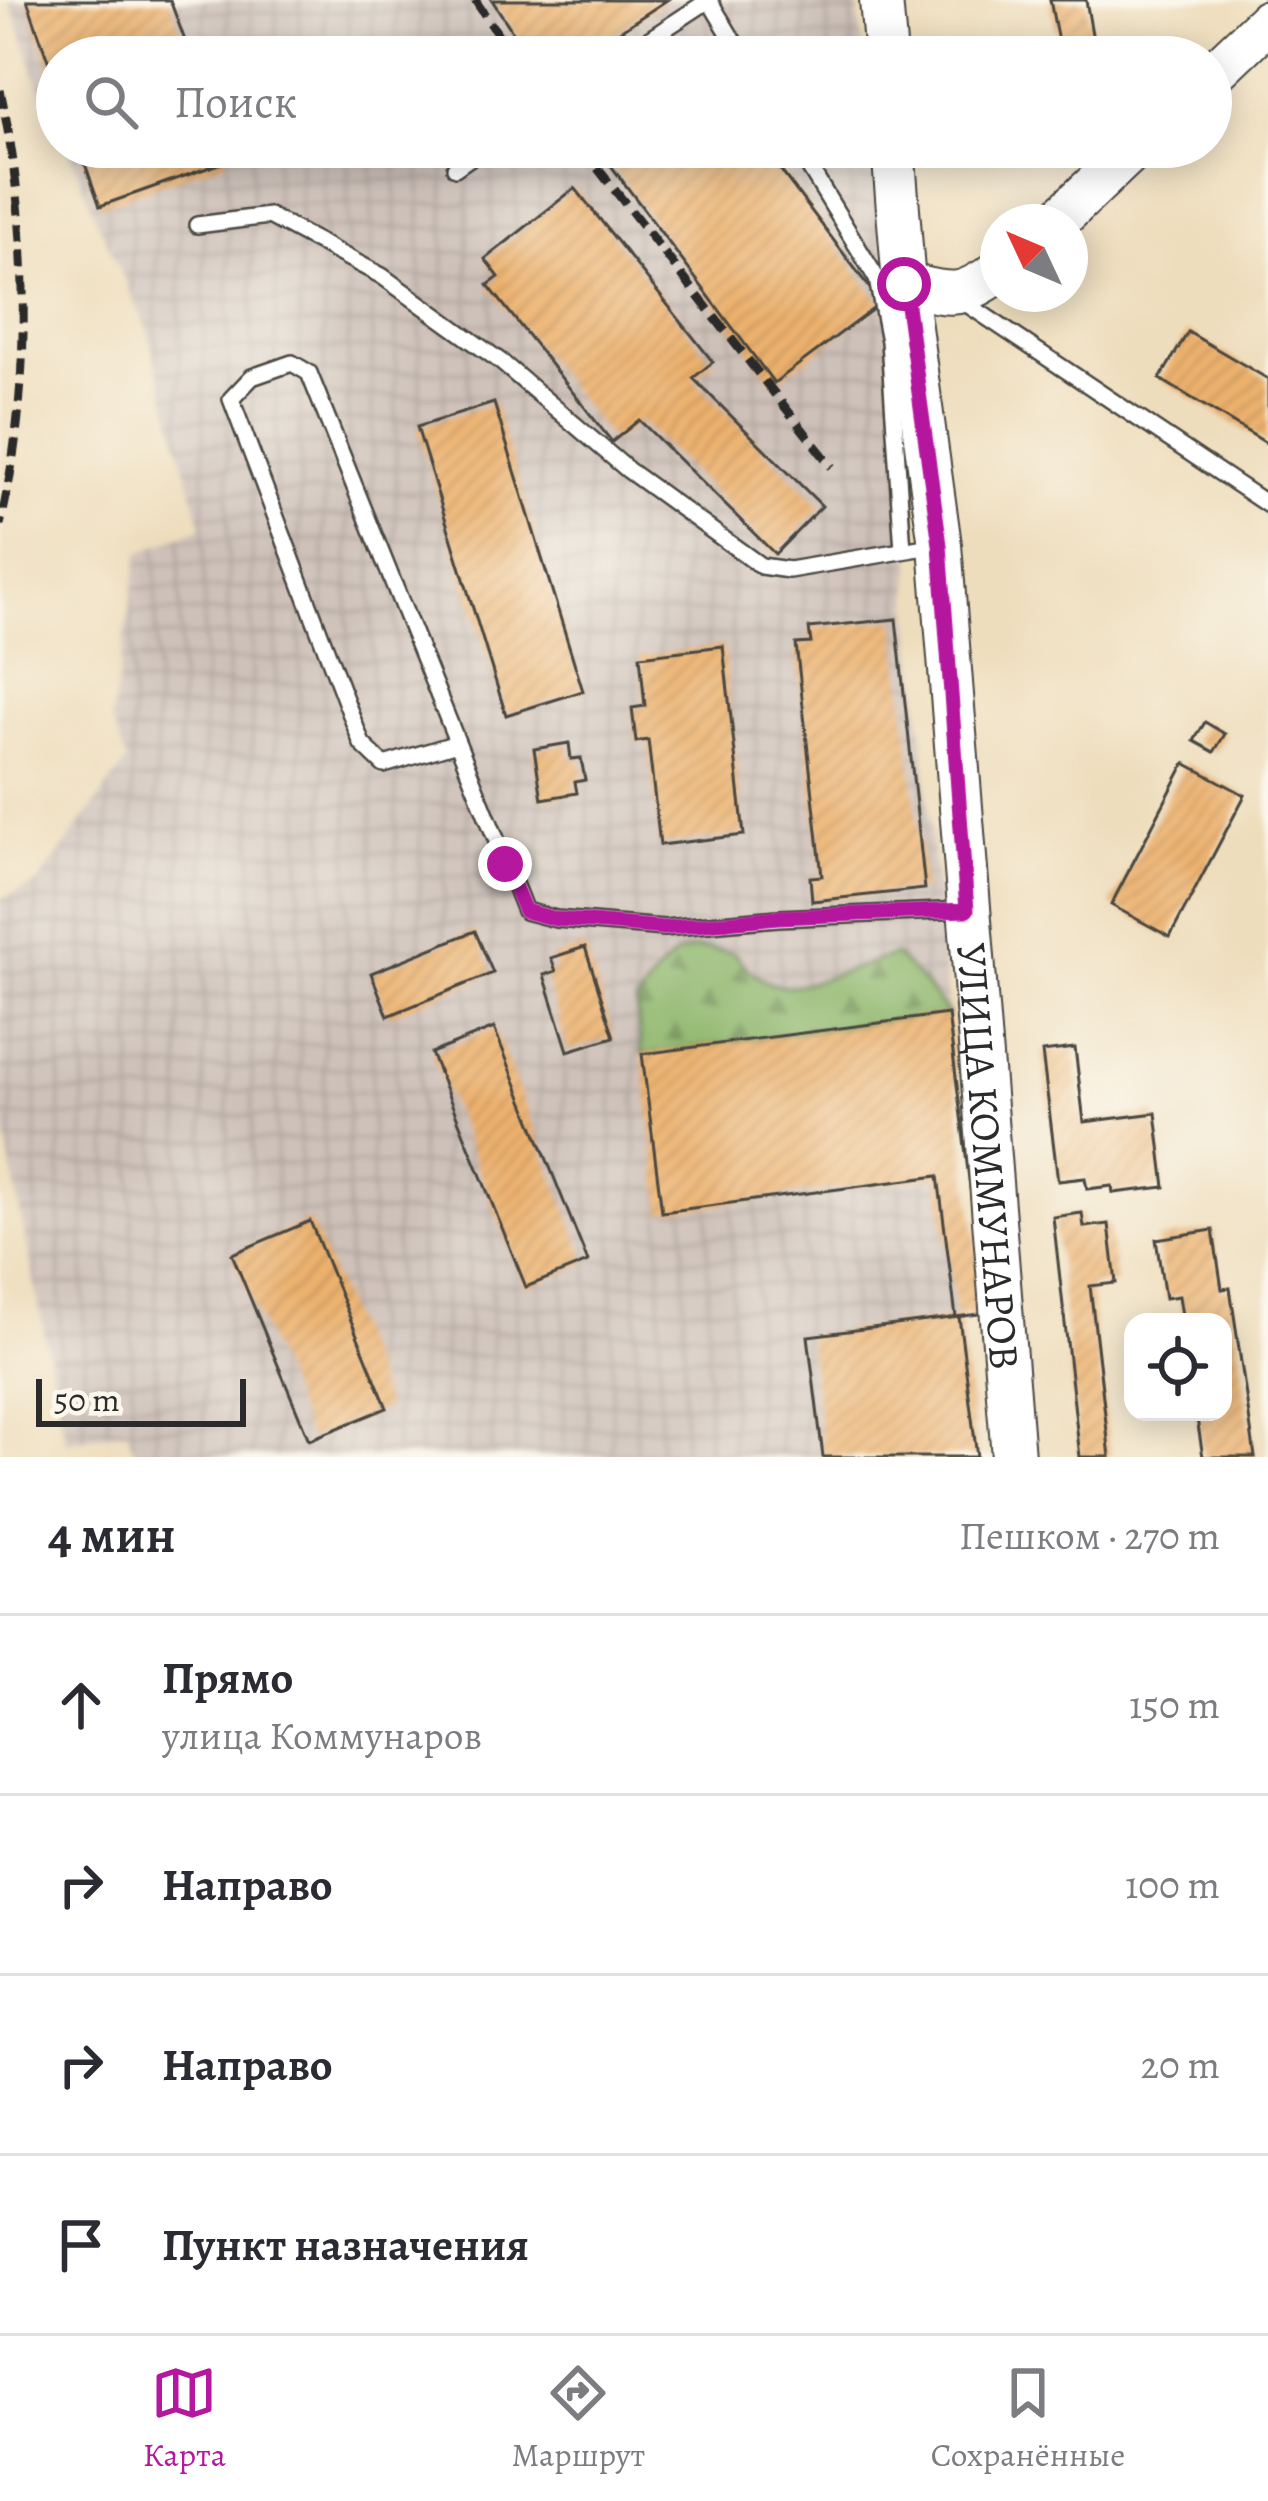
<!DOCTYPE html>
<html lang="ru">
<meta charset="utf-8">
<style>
body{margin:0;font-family:Alegreya,serif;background:#f7f7f7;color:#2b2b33}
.controls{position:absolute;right:36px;bottom:36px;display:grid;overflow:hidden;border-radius:24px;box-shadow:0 6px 30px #0003}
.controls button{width:108px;height:108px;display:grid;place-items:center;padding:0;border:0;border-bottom:3px solid #e1e1e2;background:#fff;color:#2b2b33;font:60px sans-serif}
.compass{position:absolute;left:980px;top:204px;width:108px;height:108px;border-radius:50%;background:#fff;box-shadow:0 6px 30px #0003;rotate:314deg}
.scale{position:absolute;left:36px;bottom:30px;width:210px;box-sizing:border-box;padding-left:12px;border:6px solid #2b2b2b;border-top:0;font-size:33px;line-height:42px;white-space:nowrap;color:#2b2b2b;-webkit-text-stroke:9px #fbf7ec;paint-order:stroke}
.stop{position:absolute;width:36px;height:36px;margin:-27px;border:9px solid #b5179e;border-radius:50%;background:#fff}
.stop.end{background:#b5179e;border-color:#fff;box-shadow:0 3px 12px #0008}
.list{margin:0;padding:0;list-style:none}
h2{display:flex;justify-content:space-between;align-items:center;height:156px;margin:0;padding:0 48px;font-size:51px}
h2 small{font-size:39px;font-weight:400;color:#7c7c81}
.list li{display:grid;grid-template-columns:78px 1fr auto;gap:36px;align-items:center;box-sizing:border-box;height:180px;padding:0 48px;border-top:3px solid #e1e1e2}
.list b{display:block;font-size:45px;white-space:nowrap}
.list p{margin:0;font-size:39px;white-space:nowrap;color:#7c7c81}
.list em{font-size:39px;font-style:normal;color:#7c7c81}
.icon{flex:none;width:66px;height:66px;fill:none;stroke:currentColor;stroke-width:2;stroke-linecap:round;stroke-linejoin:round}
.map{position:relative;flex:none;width:1268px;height:1457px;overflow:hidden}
.search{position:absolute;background:#fff;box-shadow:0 6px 30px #0003;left:36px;right:36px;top:36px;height:132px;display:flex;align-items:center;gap:30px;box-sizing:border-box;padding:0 42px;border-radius:66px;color:#7c7c81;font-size:45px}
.sheet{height:876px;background:#fff}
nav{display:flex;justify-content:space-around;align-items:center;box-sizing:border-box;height:168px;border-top:3px solid #e1e1e2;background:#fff;font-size:33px;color:#7c7c81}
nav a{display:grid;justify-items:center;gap:6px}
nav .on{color:#b5179e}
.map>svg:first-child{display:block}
.industrial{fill:url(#industrial-grid)}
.forest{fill:url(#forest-firs);stroke:#5e724c;stroke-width:3}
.building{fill:url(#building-hatch)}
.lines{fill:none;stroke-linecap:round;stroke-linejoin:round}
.lane-casing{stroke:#484641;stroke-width:20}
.secondary-casing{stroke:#484641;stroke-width:46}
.lane{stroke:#fff;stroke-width:15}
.secondary{stroke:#fff;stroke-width:42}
.rail{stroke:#2b2b2b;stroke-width:9;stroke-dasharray:18 9;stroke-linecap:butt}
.route{stroke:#b5179e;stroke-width:15}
.labels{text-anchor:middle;stroke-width:12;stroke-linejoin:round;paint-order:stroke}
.street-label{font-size:42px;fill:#2b2b2b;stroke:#fbf7ec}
</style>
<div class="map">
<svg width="1268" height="1457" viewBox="0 0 1268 1457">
<defs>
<pattern id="industrial-grid" width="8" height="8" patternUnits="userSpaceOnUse" patternTransform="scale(3)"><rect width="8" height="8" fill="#cec1b9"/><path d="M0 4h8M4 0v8" fill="none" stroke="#b1a69f"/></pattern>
<pattern id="forest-firs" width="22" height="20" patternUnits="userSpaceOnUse" patternTransform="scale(3)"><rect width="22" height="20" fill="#90b86e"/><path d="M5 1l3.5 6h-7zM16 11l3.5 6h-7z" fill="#76965b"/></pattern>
<pattern id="building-hatch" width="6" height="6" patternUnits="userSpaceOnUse" patternTransform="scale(3)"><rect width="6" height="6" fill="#ecb16d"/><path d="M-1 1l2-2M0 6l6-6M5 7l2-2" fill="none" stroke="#cb985f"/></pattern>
</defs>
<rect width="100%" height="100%" fill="#fbf7ec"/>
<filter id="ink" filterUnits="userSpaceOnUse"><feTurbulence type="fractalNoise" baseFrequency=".00833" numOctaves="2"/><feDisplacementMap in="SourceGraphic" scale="24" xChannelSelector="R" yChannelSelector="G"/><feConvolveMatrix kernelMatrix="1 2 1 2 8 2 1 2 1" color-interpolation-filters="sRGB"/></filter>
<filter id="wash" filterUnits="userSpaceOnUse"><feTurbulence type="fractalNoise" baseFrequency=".004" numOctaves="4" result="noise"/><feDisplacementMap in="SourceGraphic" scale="48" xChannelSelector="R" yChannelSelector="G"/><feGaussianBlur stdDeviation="2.7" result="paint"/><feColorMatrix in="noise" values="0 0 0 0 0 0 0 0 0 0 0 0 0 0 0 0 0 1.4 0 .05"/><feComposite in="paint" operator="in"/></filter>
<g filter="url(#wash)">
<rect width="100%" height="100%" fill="#eeddbc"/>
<g class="industrial">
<path d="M10 0H857L864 57H57V124L42 94Z"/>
<path d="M68 147H873L914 471 910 602 948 1014 986 1313 959 1317 977 1457H136L127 1430 66 1442 0 1109V900L38 883 127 761 111 720 139 553 202 527 146 326 96 218Z"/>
</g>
<path class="forest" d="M697 948 734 953C745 967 762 983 781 986 803 989 870 962 895 955L923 982 948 1014 642 1054 636 1003 657 973 676 954Z"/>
<g id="blocks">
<g class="building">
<path d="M27 0H170L191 57H57L56 83Z"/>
<path d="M492 0H667L580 57H529Z"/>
<path d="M1050 0H1086L1096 57H1061Z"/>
<path d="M79 147H222L227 161 100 206Z"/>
<path d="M597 147H763L881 303 774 383Z"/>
<path d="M575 188 713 362 693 378 822 506 775 554 639 420 612 442 488 285 499 277 485 259Z"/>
<path d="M1188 332 1268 379V444L1160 379Z"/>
<path d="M494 403 583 691 506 715 417 427Z"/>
<path d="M896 619 925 889 812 901 810 877 822 876 796 644 811 643 809 628Z"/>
<path d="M723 646 744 835 660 845 648 740 636 742 632 708 645 706 640 656Z"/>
<path d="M1205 722 1225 734 1214 752 1194 741Z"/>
<path d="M569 743 571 759 581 758 585 780 575 782 577 793 542 799 534 749Z"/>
<path d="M1185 763 1245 795 1170 937 1111 905Z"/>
<path d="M475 931 493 973 388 1016 371 973Z"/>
<path d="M585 947 614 1037 568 1051 544 975 556 971 551 958Z"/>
<path d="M948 1014 986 1313 956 1317 938 1176 662 1212 642 1054Z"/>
<path d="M494 1028 588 1262 526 1287 431 1053Z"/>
<path d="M1075 1048 1084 1122 1156 1113 1165 1187 1113 1193 1112 1186 1087 1189 1085 1178 1058 1181 1042 1052Z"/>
<path d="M1082 1213 1084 1227 1109 1224 1116 1283 1090 1286 1110 1457H1080L1053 1217Z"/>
<path d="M310 1221 387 1408 309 1440 232 1254Z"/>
<path d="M1213 1230 1222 1289 1230 1288 1255 1457H1203L1196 1412H1223V1322H1183L1179 1296 1165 1298 1156 1239Z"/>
<path d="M959 1317 977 1457H823L808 1336Z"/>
</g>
</g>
</g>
<g filter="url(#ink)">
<use href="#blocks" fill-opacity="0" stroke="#484641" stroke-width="3"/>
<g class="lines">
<g class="lane-casing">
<g id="lane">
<path d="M709 0 743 57"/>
<path d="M622 57 709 0"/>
<path d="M797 147 877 279 889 341 903 550"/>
<path d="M455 168 485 147"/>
<path d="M197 225 269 216 382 276 500 361 628 470 761 566 789 570 937 545"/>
<path d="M961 300 1268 505"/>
<path d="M457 743 384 765 362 744 231 399 252 377 292 363 309 373 525 911 556 919 664 928 778 918 964 910"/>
</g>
</g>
<g class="secondary-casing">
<g id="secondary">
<path d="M881 0 886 57"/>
<path d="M1211 75 1268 21"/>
<path id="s1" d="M893 147 904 284 940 545 1013 1457"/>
<path d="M1056 222 1135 147"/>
<path d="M904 284C950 294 957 301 998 272"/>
</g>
</g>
<use href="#lane" class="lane"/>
<use href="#secondary" class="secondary"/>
<g class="rail">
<path d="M475 0 513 57"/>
<path d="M0 90C30 225 32 390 0 525"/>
<path d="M581 147 832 467"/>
</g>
</g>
</g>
<g class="lines" filter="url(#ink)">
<path class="route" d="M505 864 525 911 556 919 664 928 778 917 967 910 940 545 904 284"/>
</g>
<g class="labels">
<g class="street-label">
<text dy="15" stroke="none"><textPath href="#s1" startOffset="1014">УЛИЦА КОММУНАРОВ</textPath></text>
</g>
</g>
</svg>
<div class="controls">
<button><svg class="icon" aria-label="locate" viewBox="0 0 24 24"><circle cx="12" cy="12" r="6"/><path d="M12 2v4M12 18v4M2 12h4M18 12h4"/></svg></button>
</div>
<svg class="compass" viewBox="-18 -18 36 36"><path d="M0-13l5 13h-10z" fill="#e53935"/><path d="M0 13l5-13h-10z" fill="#7c7c81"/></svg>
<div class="scale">50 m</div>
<div class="stop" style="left:904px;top:284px"></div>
<div class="stop end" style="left:505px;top:864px"></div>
<div class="search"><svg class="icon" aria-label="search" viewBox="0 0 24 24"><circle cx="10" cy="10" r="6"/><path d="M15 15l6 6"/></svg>Поиск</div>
</div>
<section class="sheet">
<h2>4 мин<small>Пешком · 270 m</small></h2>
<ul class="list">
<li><svg class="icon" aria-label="ahead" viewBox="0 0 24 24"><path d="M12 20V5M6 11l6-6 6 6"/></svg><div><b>Прямо</b><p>улица Коммунаров</p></div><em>150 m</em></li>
<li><svg class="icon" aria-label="right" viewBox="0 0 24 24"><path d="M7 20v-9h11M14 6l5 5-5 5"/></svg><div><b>Направо</b></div><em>100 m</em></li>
<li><svg class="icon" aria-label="right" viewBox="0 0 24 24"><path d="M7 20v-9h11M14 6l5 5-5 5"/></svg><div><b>Направо</b></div><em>20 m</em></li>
<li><svg class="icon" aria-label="arrive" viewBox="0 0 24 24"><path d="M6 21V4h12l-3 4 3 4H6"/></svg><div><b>Пункт назначения</b></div></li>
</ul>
</section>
<nav>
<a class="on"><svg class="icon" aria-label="map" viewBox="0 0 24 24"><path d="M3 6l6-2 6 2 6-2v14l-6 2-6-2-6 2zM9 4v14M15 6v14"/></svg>Карта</a>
<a><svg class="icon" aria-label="directions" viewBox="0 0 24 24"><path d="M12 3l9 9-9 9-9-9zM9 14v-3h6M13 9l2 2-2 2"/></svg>Маршрут</a>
<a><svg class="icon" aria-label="saved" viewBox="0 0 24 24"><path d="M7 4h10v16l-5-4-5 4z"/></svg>Сохранённые</a>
</nav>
